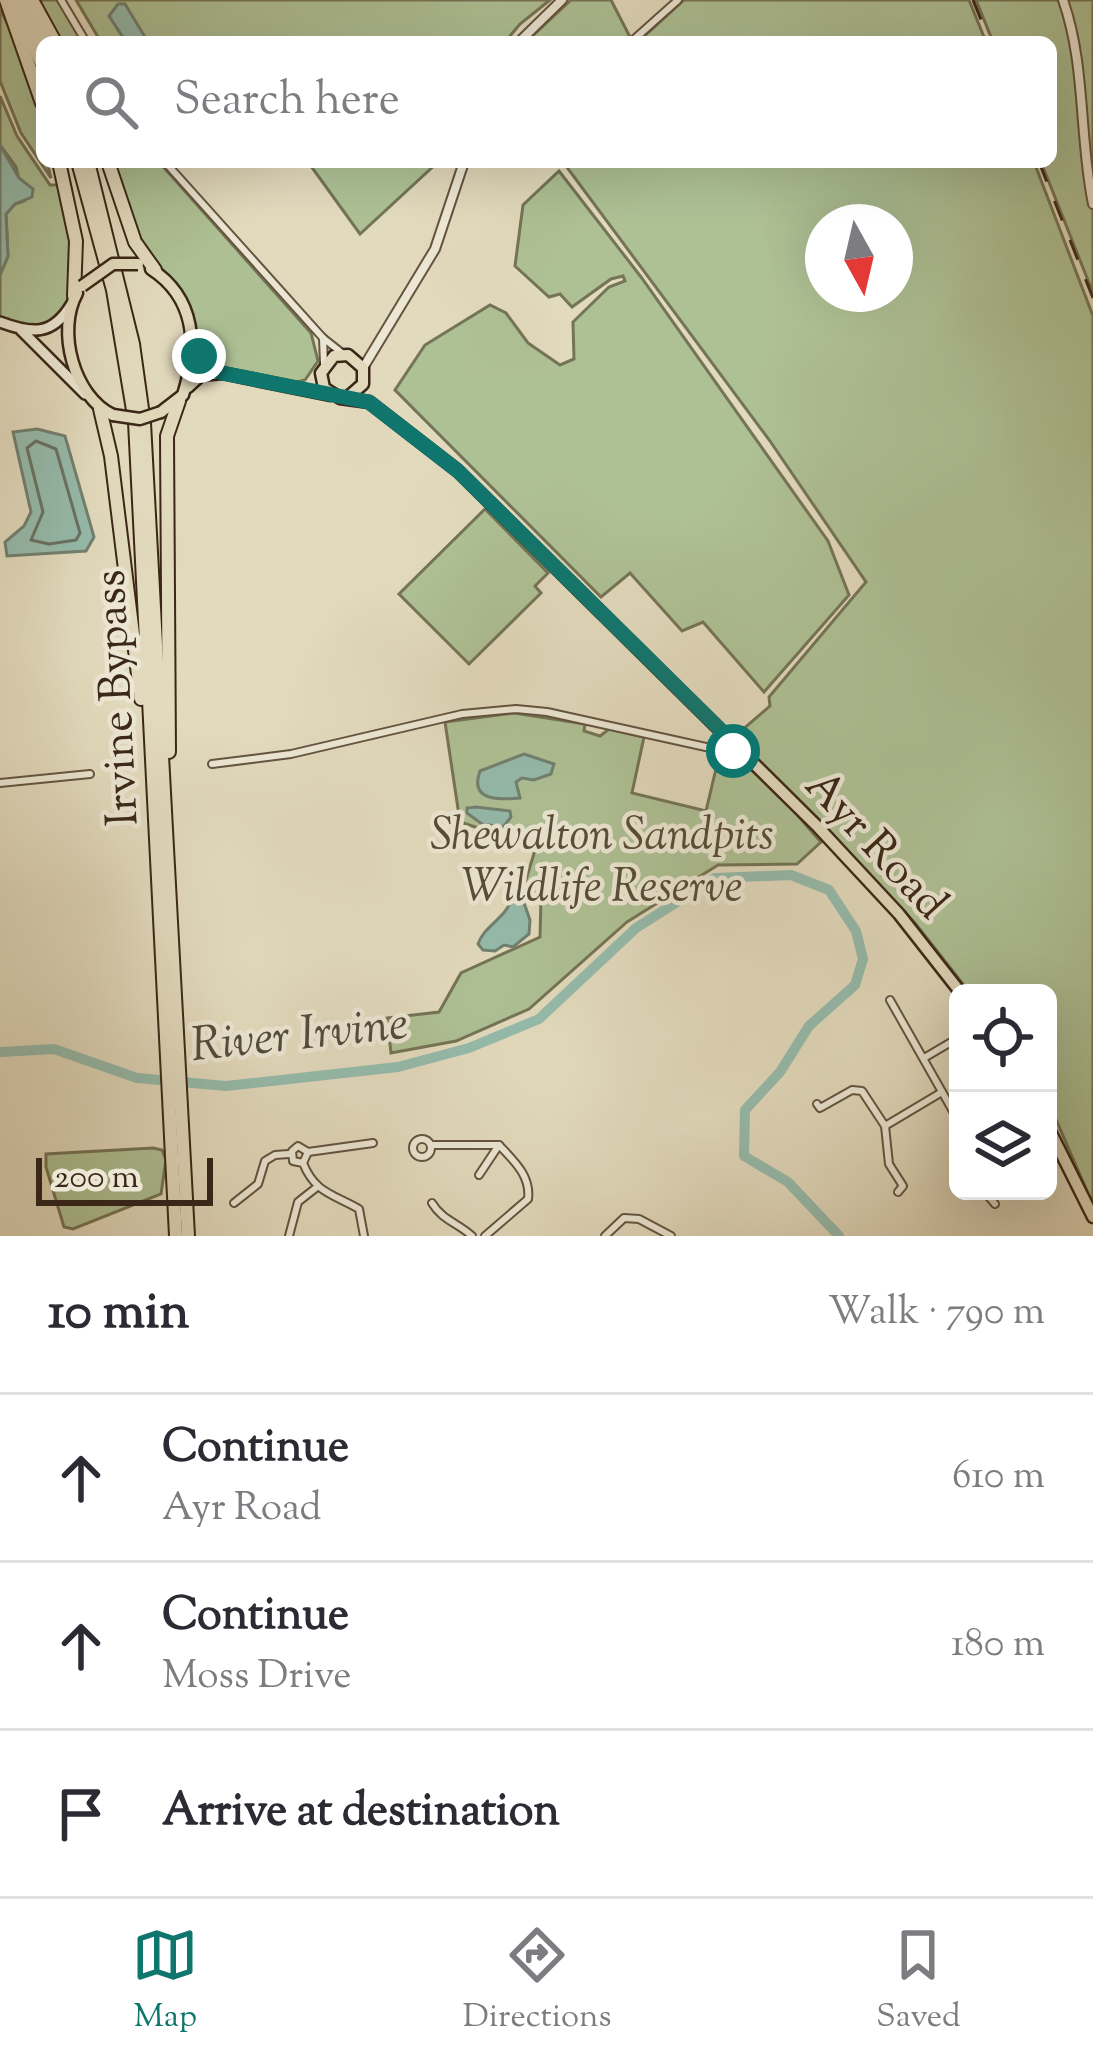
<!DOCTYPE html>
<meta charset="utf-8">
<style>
body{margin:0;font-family:"Sorts Mill Goudy",serif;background:#f7f7f7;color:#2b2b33}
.controls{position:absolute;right:36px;bottom:36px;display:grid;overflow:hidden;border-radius:18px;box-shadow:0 12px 48px #0002}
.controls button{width:108px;height:108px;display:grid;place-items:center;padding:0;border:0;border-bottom:3px solid #e1e1e2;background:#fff;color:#2b2b33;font:60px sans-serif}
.compass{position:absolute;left:805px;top:204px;width:108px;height:108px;border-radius:50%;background:#fff;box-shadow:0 12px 48px #0002;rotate:172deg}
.scale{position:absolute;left:36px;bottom:30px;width:177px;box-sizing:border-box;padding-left:12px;border:6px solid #3a2717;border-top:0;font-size:33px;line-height:42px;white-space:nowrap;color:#3a2717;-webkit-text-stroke:9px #ece7d4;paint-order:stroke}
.stop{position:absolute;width:36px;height:36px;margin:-27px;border:9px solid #0f766e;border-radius:50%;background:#fff}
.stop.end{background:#0f766e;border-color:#fff;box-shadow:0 3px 12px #0008}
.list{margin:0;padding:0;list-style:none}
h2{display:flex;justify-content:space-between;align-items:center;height:156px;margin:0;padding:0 48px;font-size:51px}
h2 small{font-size:39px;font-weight:400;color:#7c7c81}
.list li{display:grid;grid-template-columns:78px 1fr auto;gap:36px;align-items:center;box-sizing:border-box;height:168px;padding:0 48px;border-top:3px solid #e1e1e2}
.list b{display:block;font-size:45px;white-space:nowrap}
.list p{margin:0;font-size:39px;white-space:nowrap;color:#7c7c81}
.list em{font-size:39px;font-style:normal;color:#7c7c81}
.icon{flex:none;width:66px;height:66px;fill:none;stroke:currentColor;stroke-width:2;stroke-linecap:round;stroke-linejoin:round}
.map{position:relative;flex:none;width:1093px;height:1236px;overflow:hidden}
.search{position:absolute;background:#fff;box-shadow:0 12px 48px #0002;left:36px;right:36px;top:36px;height:132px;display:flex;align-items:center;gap:30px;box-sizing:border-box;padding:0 42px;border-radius:18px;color:#7c7c81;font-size:45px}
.sheet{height:660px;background:#fff}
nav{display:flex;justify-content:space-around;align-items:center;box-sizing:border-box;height:168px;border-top:3px solid #e1e1e2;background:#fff;font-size:33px;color:#7c7c81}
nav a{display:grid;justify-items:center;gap:6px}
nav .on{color:#0f766e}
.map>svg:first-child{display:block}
.green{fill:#aec195;stroke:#747456;stroke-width:3;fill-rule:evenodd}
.water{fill:#95bbac;stroke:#718070;stroke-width:3}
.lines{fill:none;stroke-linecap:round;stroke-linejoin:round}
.shore{stroke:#687162;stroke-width:3}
.river{stroke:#95bbac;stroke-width:10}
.minor-casing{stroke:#645440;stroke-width:10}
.tertiary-casing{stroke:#645440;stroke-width:12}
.secondary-casing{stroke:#3a2717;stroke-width:14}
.primary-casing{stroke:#3a2717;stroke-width:15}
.trunk-casing{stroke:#3a2717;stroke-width:16}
.minor{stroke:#ece7d4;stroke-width:6}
.tertiary{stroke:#ece7d4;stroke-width:8}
.secondary{stroke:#ece7d4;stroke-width:9}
.primary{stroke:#e2dabd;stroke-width:10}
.trunk{stroke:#e2dabd;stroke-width:12}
.rail{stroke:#3a2717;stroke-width:3;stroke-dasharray:21 21;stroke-linecap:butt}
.primary-bridge-casing{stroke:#3a2717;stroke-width:15;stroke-linecap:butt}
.primary-bridge{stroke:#e2dabd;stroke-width:10}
.route{stroke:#0f766e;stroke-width:15}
.labels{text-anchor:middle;stroke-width:9;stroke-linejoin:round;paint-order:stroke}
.street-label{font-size:45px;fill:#3a2717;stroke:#ece7d4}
.park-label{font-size:45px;font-style:italic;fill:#574e36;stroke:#ece7d4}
.water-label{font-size:48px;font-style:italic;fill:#514c3c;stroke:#ece7d4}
</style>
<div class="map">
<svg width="1093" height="1236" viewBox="0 0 1093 1236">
<rect width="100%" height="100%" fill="#e2dabd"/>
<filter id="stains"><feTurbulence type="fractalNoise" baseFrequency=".00167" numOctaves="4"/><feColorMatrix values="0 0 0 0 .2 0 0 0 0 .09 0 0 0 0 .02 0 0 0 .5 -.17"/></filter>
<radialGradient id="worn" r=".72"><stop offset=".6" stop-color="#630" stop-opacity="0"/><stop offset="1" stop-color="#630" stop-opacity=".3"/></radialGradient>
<g class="green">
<path d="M39 0H58L83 42H62Z"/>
<path d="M76 0H550L520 24 505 42H101Z"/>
<path d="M571 0H611L630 37 625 42H526Z"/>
<path d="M684 0H969L986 42H638Z"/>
<path d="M976 0H1093V293L1041 162H1051V42H993Z"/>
<path d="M0 9 13 35 42 117 38 125 42 162H47L51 178 21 133 0 81Z"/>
<path d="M0 96 17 136 50 185H59C67 217 90 309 46 326 32 331 13 322 0 317V275L8 256 6 214 15 204 24 201 16 167 0 145Z"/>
<path d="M112 162H159L311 333 318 361 305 380 294 383 222 369 202 353 185 299 146 253Z"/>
<path d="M308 162H438L360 234Z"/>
<path d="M563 162H1034L1093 316V1205L1048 1101V993H970L915 923 735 736 770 706 769 697 866 582 770 441ZM823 222H895V294H823Z"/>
<path d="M559 171 641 277 828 541 849 595 764 692 703 622 682 631 630 573 601 597 395 390 425 345 490 305 506 313 528 343 560 365 574 359 573 322 609 287 625 281 623 276 611 279 572 307 560 294 549 297 515 266 523 205Z"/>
<path d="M485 509 548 573 535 586 541 593 469 664 399 594Z"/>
<path d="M514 713 585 724 584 731 600 736 609 729 644 737 632 793 706 811 719 756C763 765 792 811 821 842L797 864 718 865 627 922 529 1009 456 1041 391 1053 387 1018 439 1012 461 973 540 937 541 898 525 883 536 847 460 822 445 722Z"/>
<path d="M153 1148 162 1150 166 1160 161 1194 73 1229 64 1227 46 1167V1154Z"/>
</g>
<g class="water">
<path d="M118 4H125L148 42H126L109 16Z"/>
<path d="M0 145 19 178 33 189 32 197 15 204 6 214 8 256 0 275Z"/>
<path d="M37 429 65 436 94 537 86 551 7 556 5 542 24 526 31 512 13 432Z"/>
<path d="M524 754 554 764 551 774 534 780 522 778 516 782 520 798C498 800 469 801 480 771Z"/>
<path d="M476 807 510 811 511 817 503 827 482 824 467 813V808Z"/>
<path d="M513 895 523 900 530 920 529 934 513 947 504 945 495 951 483 950 478 944C485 924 507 919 513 895Z"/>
</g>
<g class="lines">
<path class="shore" d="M36 441 56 449 80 533 76 540 49 544 31 540 43 512 27 448Z"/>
<path class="river" d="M0 1052 54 1049 137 1078 226 1086 398 1067 469 1048 539 1019 636 928 715 878 791 875 829 890 856 931 863 959 855 985 809 1026 780 1072 745 1110 744 1156 788 1182 839 1236"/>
<g class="minor-casing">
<g id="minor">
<path d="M61 0 86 42"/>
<path d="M631 42 678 0"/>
<path d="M165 162 323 338 342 353"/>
<path d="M464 163 494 162"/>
<path d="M323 338 324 364"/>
<path d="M212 764 291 754 462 714 516 709 547 712 724 751 739 748"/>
<path d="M0 783 90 774"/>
<path d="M890 1000 958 1120"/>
<path d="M924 1058 958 1038"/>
<path d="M817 1104 820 1108 852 1090 862 1091 885 1126 889 1164 903 1186 898 1192"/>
<path d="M885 1126 942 1092"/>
<circle cx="422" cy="1148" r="9"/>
<path d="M431 1145H499C514 1161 531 1176 528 1199L485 1236"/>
<path d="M308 1152 373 1143"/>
<path d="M303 1163 308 1152 298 1146 292 1151 293 1161 303 1163C315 1193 333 1194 359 1209L364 1236"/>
<path d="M479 1175 499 1145"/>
<path d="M984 1191 995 1204"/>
<path d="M234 1203 258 1184 265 1161 275 1155 289 1154"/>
<path d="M432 1203C442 1220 458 1223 472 1236"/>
<path d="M289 1236 298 1202 317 1187"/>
<path d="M605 1236 624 1218 639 1219 671 1236"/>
</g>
</g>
<g class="tertiary-casing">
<g id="tertiary">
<path d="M1063 0C1086 65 1079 137 1093 204"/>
<path d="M519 42 562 0"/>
<path d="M363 368 435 249 464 162"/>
</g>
</g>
<g class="secondary-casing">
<g id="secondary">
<path d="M0 322C32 334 52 336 71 305"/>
<path d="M21 330 85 394"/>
</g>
</g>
<g class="primary-casing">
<g id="primary">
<path d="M151 269C196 298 198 347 183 395L161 412"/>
<path d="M77 293C56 331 74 397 113 415"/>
<path d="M188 387 201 375 222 373 330 395"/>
<path d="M347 398 363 384V368L348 355 334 356 321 373 324 388 340 398 369 402 458 471 818 827 899 914 961 993"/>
<path d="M1048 1127 1093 1217"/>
</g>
</g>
<g class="trunk-casing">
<g id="trunk">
<path d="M6 0 42 103"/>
<path d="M14 0 42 65"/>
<path d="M32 0 55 42"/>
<path d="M24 1 43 42"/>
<path d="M59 162 76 241 74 296"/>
<path d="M78 162 113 290 135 422 176 1236"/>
<path d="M88 162 133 344 144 423 188 1236"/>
<path d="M108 162 135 242 155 270"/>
<path d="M100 409 111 456 141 699"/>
<path d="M169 752 167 436 179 401"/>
</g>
</g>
<use href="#minor" class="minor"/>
<use href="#tertiary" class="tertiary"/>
<use href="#secondary" class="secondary"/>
<use href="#primary" class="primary"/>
<use href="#trunk" class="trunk"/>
<g class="rail">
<path d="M973 0 990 42"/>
<path d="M1039 162 1093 298"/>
</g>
<g class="primary-bridge-casing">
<g id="primary-bridge">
<path d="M82 286 113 264H138"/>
<path d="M113 415 140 419 161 412"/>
</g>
</g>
<use href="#primary-bridge" class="primary-bridge"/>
</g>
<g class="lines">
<path class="route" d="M199 356 210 368 222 373 369 402 458 471 739 748 733 751"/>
</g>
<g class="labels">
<g class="street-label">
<text transform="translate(114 698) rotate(-93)" y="16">Irvine Bypass</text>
<text transform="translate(878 843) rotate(47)" y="16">Ayr Road</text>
</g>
<g class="park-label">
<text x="602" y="848">Shewalton Sandpits<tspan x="602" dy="52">Wildlife Reserve</tspan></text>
</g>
<g class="water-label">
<text transform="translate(299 1032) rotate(-6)" y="17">River Irvine</text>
</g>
</g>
<rect width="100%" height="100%" filter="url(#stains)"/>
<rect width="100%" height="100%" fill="url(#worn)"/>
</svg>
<div class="controls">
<button><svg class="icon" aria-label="locate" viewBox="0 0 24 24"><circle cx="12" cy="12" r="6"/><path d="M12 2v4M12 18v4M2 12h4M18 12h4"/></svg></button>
<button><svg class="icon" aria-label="layers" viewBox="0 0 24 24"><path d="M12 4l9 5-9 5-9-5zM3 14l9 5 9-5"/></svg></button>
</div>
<svg class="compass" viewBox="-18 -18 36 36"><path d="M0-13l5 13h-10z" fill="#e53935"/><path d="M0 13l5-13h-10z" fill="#7c7c81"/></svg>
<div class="scale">200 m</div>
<div class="stop" style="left:733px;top:751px"></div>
<div class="stop end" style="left:199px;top:356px"></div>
<div class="search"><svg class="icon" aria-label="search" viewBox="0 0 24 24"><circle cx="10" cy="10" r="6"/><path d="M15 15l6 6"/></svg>Search here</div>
</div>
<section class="sheet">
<h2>10 min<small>Walk · 790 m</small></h2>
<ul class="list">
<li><svg class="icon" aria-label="ahead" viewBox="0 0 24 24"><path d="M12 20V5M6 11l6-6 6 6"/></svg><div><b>Continue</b><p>Ayr Road</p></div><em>610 m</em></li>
<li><svg class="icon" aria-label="ahead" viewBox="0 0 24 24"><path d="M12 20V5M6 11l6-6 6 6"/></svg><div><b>Continue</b><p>Moss Drive</p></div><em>180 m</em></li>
<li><svg class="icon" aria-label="arrive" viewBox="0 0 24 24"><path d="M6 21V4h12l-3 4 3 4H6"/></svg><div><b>Arrive at destination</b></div></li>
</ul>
</section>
<nav>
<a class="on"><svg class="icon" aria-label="map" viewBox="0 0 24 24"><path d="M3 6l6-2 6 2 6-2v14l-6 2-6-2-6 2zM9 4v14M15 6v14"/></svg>Map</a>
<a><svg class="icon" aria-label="directions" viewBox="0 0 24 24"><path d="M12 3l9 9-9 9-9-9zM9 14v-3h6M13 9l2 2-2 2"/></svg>Directions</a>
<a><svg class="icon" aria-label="saved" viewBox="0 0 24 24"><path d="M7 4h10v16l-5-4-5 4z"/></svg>Saved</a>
</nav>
